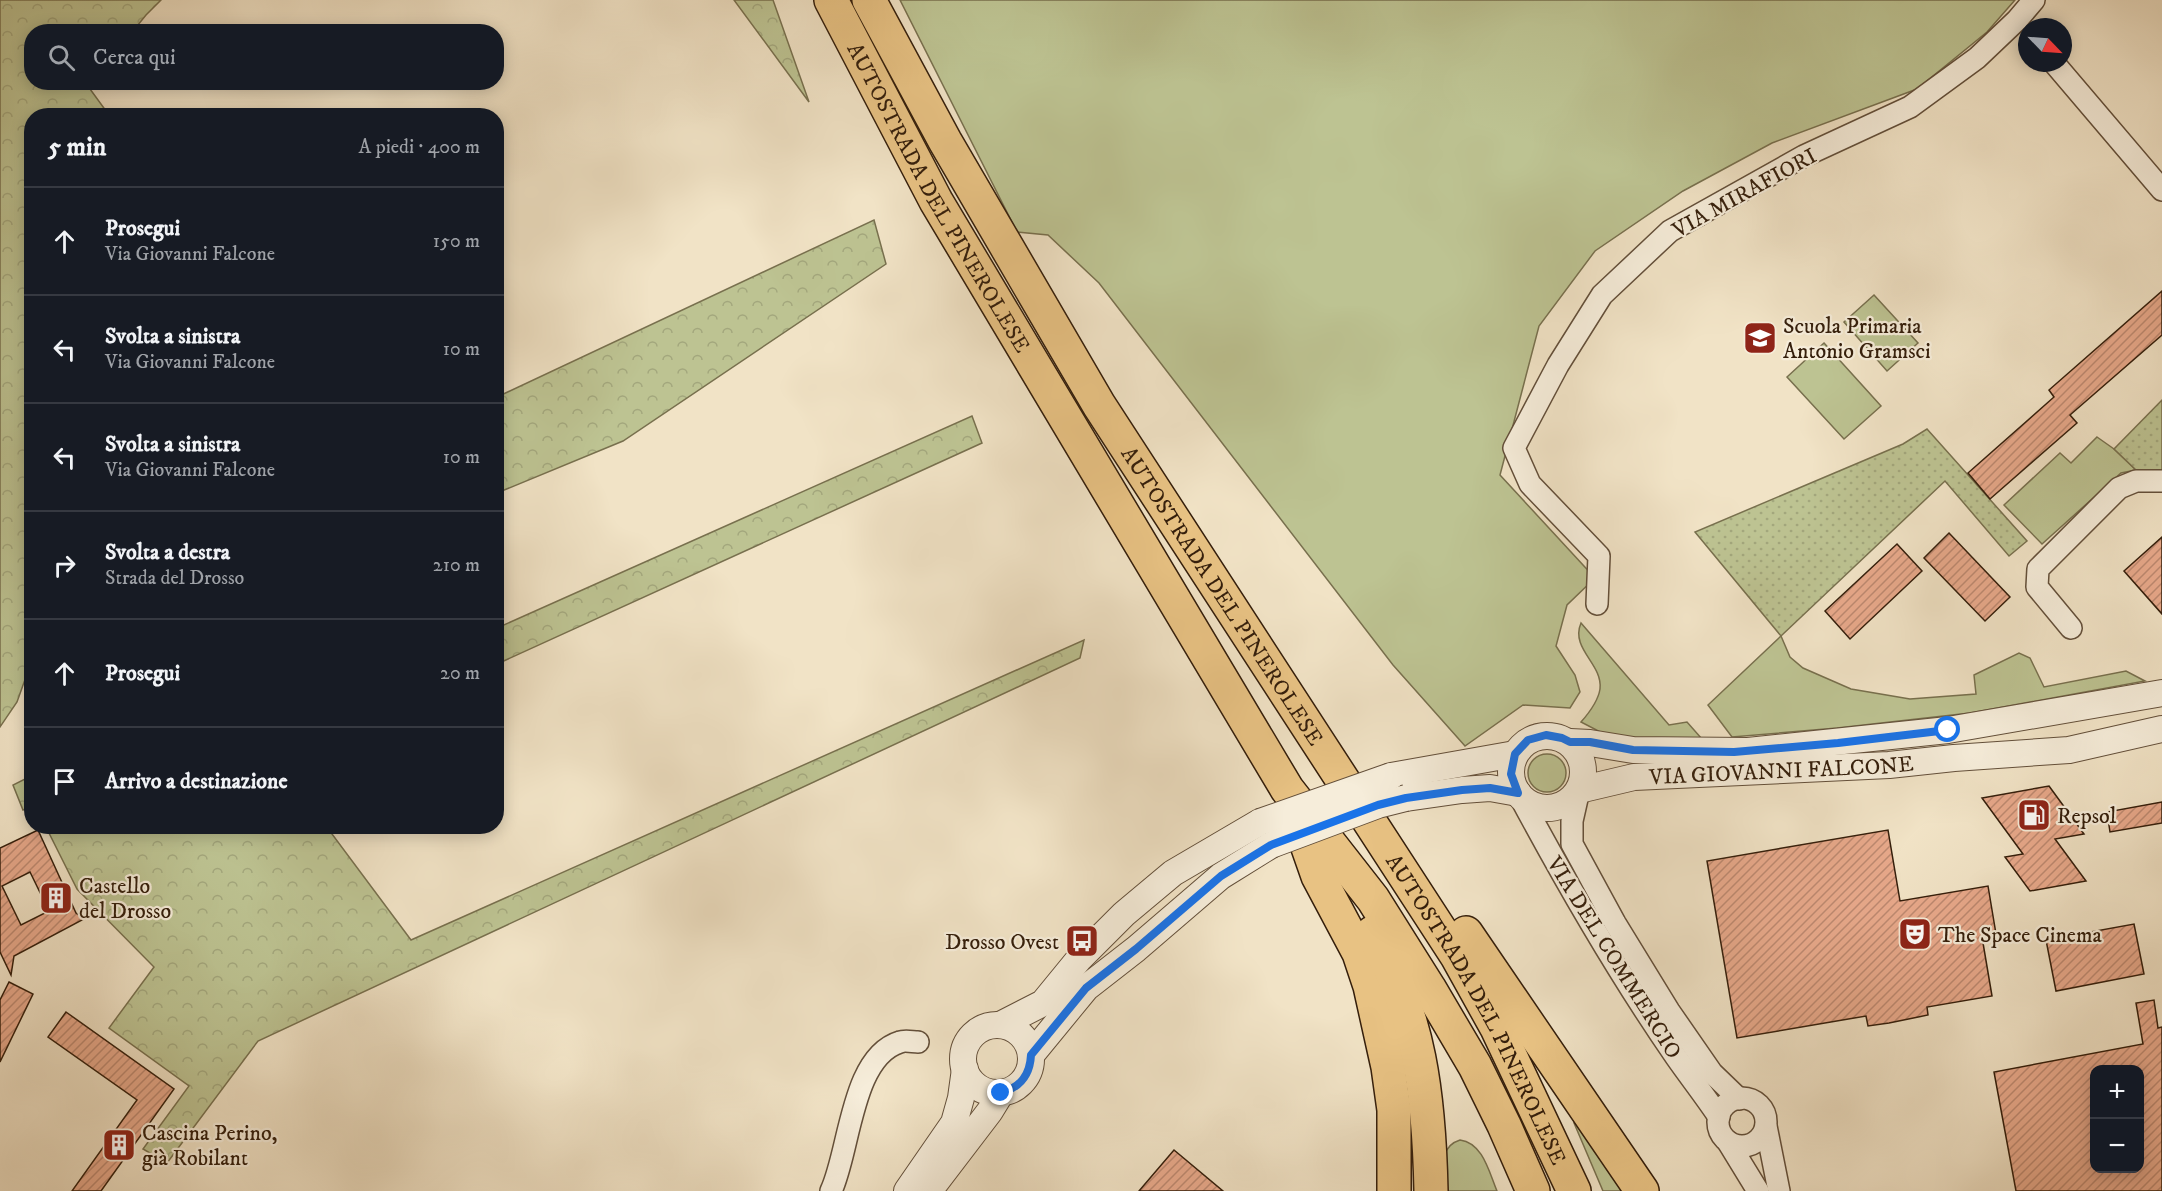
<!DOCTYPE html>
<html lang="it">
<meta charset="utf-8">
<style>
body{margin:0;font-family:"IM FELL DW Pica",serif;background:#242831;color:#f1f3f6}
.controls{position:absolute;right:18px;bottom:18px;display:grid;overflow:hidden;border-radius:12px;box-shadow:0 3px 15px #0003}
.controls button{width:54px;height:54px;display:grid;place-items:center;padding:0;border:0;border-bottom:2px solid #363941;background:#171b24;color:#f1f3f6;font:30px sans-serif}
.compass{position:absolute;left:2018px;top:18px;width:54px;height:54px;border-radius:50%;background:#171b24;box-shadow:0 3px 15px #0003;rotate:115deg}
.stop{position:absolute;width:18px;height:18px;margin:-14px;border:4px solid #1a73e8;border-radius:50%;background:#fff}
.stop.end{background:#1a73e8;border-color:#fff;box-shadow:0 2px 6px #0008}
.list{margin:0;padding:0;list-style:none}
h2{display:flex;justify-content:space-between;align-items:center;height:78px;margin:0;padding:0 24px;font-size:26px}
h2 small{font-size:20px;font-weight:400;color:#9ea1a6}
.list li{display:grid;grid-template-columns:39px 1fr auto;gap:18px;align-items:center;box-sizing:border-box;height:108px;padding:0 24px;border-top:2px solid #363941}
.list b{display:block;font-size:22px;white-space:nowrap}
.list p{margin:0;font-size:20px;white-space:nowrap;color:#9ea1a6}
.list em{font-size:20px;font-style:normal;color:#9ea1a6}
.icon{flex:none;width:33px;height:33px;fill:none;stroke:currentColor;stroke-width:2;stroke-linecap:round;stroke-linejoin:round}
.map{position:relative;flex:none;width:2162px;height:1191px;overflow:hidden}
.search{position:absolute;background:#171b24;box-shadow:0 3px 15px #0003;left:24px;top:24px;width:480px;height:66px;display:flex;align-items:center;gap:15px;box-sizing:border-box;padding:0 21px;border-radius:24px;color:#9ea1a6;font-size:22px}
.panel{position:absolute;background:#171b24;box-shadow:0 3px 15px #0003;left:24px;top:108px;width:480px;height:726px;border-radius:24px}
.map>svg:first-child{display:block}
.green{fill:#bdc392;stroke:#78704e;stroke-width:1.5}
.forest{fill:url(#forest-crowns);stroke:#78704e;stroke-width:1.5}
.park{fill:url(#park-dots);stroke:#78704e;stroke-width:1.5}
.building{fill:url(#building-hatch);stroke:#341e0b;stroke-width:1.5;fill-rule:evenodd}
.lines{fill:none;stroke-linecap:round;stroke-linejoin:round}
.minor-casing{stroke:#634f3a;stroke-width:24}
.tertiary-casing{stroke:#634f3a;stroke-width:28}
.motorway-casing{stroke:#341e0b;stroke-width:36}
.minor{stroke:#f6edda;stroke-width:21}
.tertiary{stroke:#f6edda;stroke-width:26}
.motorway{stroke:#e8c283;stroke-width:33}
.tertiary-bridge-casing{stroke:#634f3a;stroke-width:28;stroke-linecap:butt}
.tertiary-bridge{stroke:#f6edda;stroke-width:26}
.route{stroke:#1a73e8;stroke-width:8}
.labels{text-anchor:middle;stroke-width:4.5;stroke-linejoin:round;paint-order:stroke}
.street-label{font-size:22px;fill:#341e0b;stroke:#f6edda}
.poi-label{font-size:22px;fill:#341e0b;stroke:#f6edda;text-anchor:start}
</style>
<div class="map">
<svg width="2162" height="1191" viewBox="0 0 2162 1191">
<defs>
<pattern id="forest-crowns" width="20" height="18" patternUnits="userSpaceOnUse" patternTransform="scale(1.5)"><rect width="20" height="18" fill="#bdc392"/><path d="M2 6a3 3 0 1 1 6 0M12 15a3 3 0 1 1 6 0" fill="none" stroke="#a3a77d"/></pattern>
<pattern id="park-dots" width="8" height="8" patternUnits="userSpaceOnUse" patternTransform="scale(1.5)"><rect width="8" height="8" fill="#bdc392"/><path d="M2 2h.1M6 6h.1" fill="none" stroke="#a3a77d" stroke-width="1.8" stroke-linecap="round"/></pattern>
<pattern id="building-hatch" width="6" height="6" patternUnits="userSpaceOnUse" patternTransform="scale(1.5)"><rect width="6" height="6" fill="#e8a98b"/><path d="M-1 1l2-2M0 6l6-6M5 7l2-2" fill="none" stroke="#bd8970"/></pattern>
</defs>
<rect width="100%" height="100%" fill="#f1e3c6"/>
<filter id="stains"><feTurbulence type="fractalNoise" baseFrequency=".00333" numOctaves="4"/><feColorMatrix values="0 0 0 0 .2 0 0 0 0 .09 0 0 0 0 .02 0 0 0 .5 -.17"/></filter>
<radialGradient id="worn" r=".72"><stop offset=".6" stop-color="#630" stop-opacity="0"/><stop offset="1" stop-color="#630" stop-opacity=".3"/></radialGradient>
<g class="green">
<path d="M900 0H2015L1987 32 1917 89 1772 143 1683 191 1595 251 1539 326 1500 475 1595 578 1567 605 1556 646 1575 675 1580 692 1570 708 1523 705 1465 746 1393 665 1099 283 1048 235 1017 232Z"/>
<path d="M1874 295 1918 343 1887 371 1844 322Z"/>
<path d="M1824 343 1881 406 1844 439 1787 377Z"/>
<path d="M2097 437 2114 449 2136 470 2121 473 2042 544 2004 505 2060 453 2071 463Z"/>
<path d="M1581 623 1669 725 1687 722 1702 739H1651L1606 735 1581 722C1589 713 1598 702 1600 689 1603 664 1570 649 1581 623Z"/>
<path d="M1781 636 1790 657 1803 668 1851 689 1910 699 1976 694 1974 675 2019 653 2030 658 2044 687 2126 671 2145 681 1970 713 1837 728 1732 737 1708 705Z"/>
<circle cx="1547" cy="773" r="19"/>
<path d="M1577 1122 1622 1191H1603L1574 1123Z"/>
<path d="M1460 1140C1483 1143 1489 1172 1497 1191H1444C1444 1172 1437 1147 1460 1140Z"/>
</g>
<g class="forest">
<path d="M0 0H161L146 15 133 31 32 32V82L95 83 90 89 109 115 32 116V660L17 702 0 727Z"/>
<path d="M734 0H773L809 102Z"/>
<path d="M874 220 886 264 623 441 497 493V397Z"/>
<path d="M972 416 982 443 497 664V628Z"/>
<path d="M1084 640 1080 658 258 1041 167 1163 143 1149 189 1086 109 1028 154 967 77 889 46 827H331L329 830 411 940Z"/>
<path d="M31 776V807L23 810 13 785Z"/>
</g>
<g class="park">
<path d="M2162 400V470H2136L2114 449Z"/>
<path d="M1927 429 2027 541 2009 556 1945 481 1781 636 1695 532 1903 444Z"/>
</g>
<g class="building">
<path d="M2162 291V335L2070 415 2077 423 1990 499 1968 473 2054 397 2049 390Z"/>
<path d="M1949 533 2010 597 1985 621 1924 558Z"/>
<path d="M2162 537V614L2124 571Z"/>
<path d="M1897 544 1922 571 1850 639 1825 611Z"/>
<path d="M2049 786 2084 834 2055 839 2086 881 2030 891 2005 857 2023 854 1982 798Z"/>
<path d="M2162 802V823L2110 832 2107 812Z"/>
<path d="M38 830 76 913 84 919 14 956 11 975 0 952V848ZM30 872 49 911 21 925 2 886Z"/>
<path d="M1888 830 1900 901 1988 886 1996 934 1982 937 1992 996 1927 1007 1928 1015 1889 1023 1868 1026 1866 1016 1737 1038 1707 861Z"/>
<path d="M2134 924 2144 974 2056 991 2046 940Z"/>
<path d="M9 982 33 994 0 1062V1000Z"/>
<path d="M2154 1000 2158 1028 2162 1027V1191H2016L1994 1072 2143 1044 2136 1003ZM2094 1070H2139V1168H2094Z"/>
<path d="M66 1012 174 1089 101 1191H72L137 1100 48 1037Z"/>
<path d="M1174 1150 1223 1191H1139Z"/>
</g>
<g class="lines">
<g class="minor-casing">
<g id="minor">
<path d="M2054 63 2162 190"/>
<path d="M1597 604 1599 556 1530 484 1514 448 1558 365 1602 295 1670 231 1804 156 1910 107 1977 58 2017 20 2034 0"/>
<path d="M2071 628 2037 587 2038 569 2119 488 2136 481H2162"/>
<path d="M1579 790 1572 821V844L1615 923 1669 1011 1712 1073 1739 1099"/>
<path d="M1518 793C1566 883 1618 973 1676 1057 1690 1077 1705 1096 1719 1117"/>
<circle cx="1742" cy="1122" r="24"/>
<path d="M1766 1126 1779 1191"/>
<path d="M1728 1142 1758 1191"/>
<path d="M831 1191C850 1151 851 1057 900 1042 905 1040 913 1042 918 1042"/>
</g>
</g>
<g class="tertiary-casing">
<g id="tertiary">
<circle cx="1547" cy="772" r="36"/>
<path d="M1570 742 1590 743 1633 750 1748 751 1948 730 2162 693"/>
<path d="M1391 776 1515 754"/>
<path id="s1" d="M1579 790 1634 777 1889 765 1954 758 2069 750 2162 729"/>
<path d="M1406 798 1462 790 1490 788 1518 793"/>
<path d="M1000 1025 1043 1003 1079 959 1124 914 1173 873 1260 822"/>
<circle cx="997" cy="1059" r="34"/>
<path d="M1031 1055 1086 988 1136 949 1221 876 1271 845"/>
<path d="M907 1191 954 1123 961 1098 965 1069"/>
<path d="M929 1191 990 1111 1001 1093"/>
</g>
</g>
<g class="motorway-casing">
<g id="motorway">
<path id="s2" d="M831 0 936 201 1287 789 1373 899 1429 988 1475 1066 1504 1125 1533 1191"/>
<path id="s3" d="M869 0 945 141 1099 405 1457 956 1497 1028 1574 1191"/>
<path d="M1297 816 1318 876 1359 953 1370 986 1388 1067 1394 1110V1191"/>
<path d="M1372 933C1420 1015 1429 1097 1431 1191"/>
<path d="M1466 933 1642 1191"/>
</g>
</g>
<use href="#minor" class="minor"/>
<use href="#tertiary" class="tertiary"/>
<use href="#motorway" class="motorway"/>
<g class="tertiary-bridge-casing">
<g id="tertiary-bridge">
<path d="M1260 822 1391 776"/>
<path d="M1271 845 1378 805 1406 798"/>
</g>
</g>
<use href="#tertiary-bridge" class="tertiary-bridge"/>
</g>
<g class="lines">
<path class="route" d="M1001 1093C1021 1087 1030 1075 1031 1055L1086 988 1136 949 1221 876 1271 845 1378 805 1406 798 1462 790 1490 788 1518 793 1511 774 1515 754 1528 740 1546 735 1562 738 1570 742H1590L1633 750 1734 752 1838 743 1948 730"/>
</g>
<defs>
<g id="school-square" transform="scale(1.725)"><rect x="-9" y="-9" width="18" height="18" rx="4" fill="#8f2418" stroke="#f6edda"/><path d="M0-5L7-2L0 1L-7-2ZM-4 1L0 2.5L4 1V4Q0 6-4 4Z" fill="#fff"/></g>
<g id="fuel-square" transform="scale(1.725)"><rect x="-9" y="-9" width="18" height="18" rx="4" fill="#8f2418" stroke="#f6edda"/><path d="M-5.5-6h7V0h2V4h1.3V-2.5L3-4.5l.8-.8L6-3V5H2.5V1h-1V6h-7ZM-4.2-4.7v3.2H.2V-4.7Z" fill="#fff"/></g>
<g id="building-square" transform="scale(1.725)"><rect x="-9" y="-9" width="18" height="18" rx="4" fill="#8f2418" stroke="#f6edda"/><path d="M-4-6H4V6H1V3H-1V6H-4ZM-2.5-4.3h1.7v1.8h-1.7ZM.8-4.3h1.7v1.8H.8ZM-2.5-1h1.7V.8h-1.7ZM.8-1h1.7V.8H.8Z" fill="#fff"/></g>
<g id="theatre-square" transform="scale(1.725)"><rect x="-9" y="-9" width="18" height="18" rx="4" fill="#8f2418" stroke="#f6edda"/><path d="M-5-5.5Q0-4 5-5.5V0Q5 5 0 6Q-5 5-5 0ZM-3.3-2.5H-1v1.5H-3.3ZM1-2.5H3.3v1.5H1ZM-2.8 1Q0 5.5 2.8 1Z" fill="#fff"/></g>
<g id="bus-square" transform="scale(1.725)"><rect x="-9" y="-9" width="18" height="18" rx="4" fill="#8f2418" stroke="#f6edda"/><path d="M-5-6H5V4H4V6H2V4H-2V6H-4V4H-5ZM-3.5-4V0h7V-4ZM-3.5 1.2v1.5H-2V1.2ZM2 1.2v1.5H3.5V1.2Z" fill="#fff"/></g>
</defs>
<g fill-rule="evenodd">
<use href="#school-square" x="1760" y="338"/>
<use href="#fuel-square" x="2034" y="815"/>
<use href="#building-square" x="56" y="898"/>
<use href="#theatre-square" x="1915" y="934"/>
<use href="#bus-square" x="1082" y="941"/>
<use href="#building-square" x="119" y="1145"/>
</g>
<g class="labels">
<g class="street-label">
<text transform="translate(1744 192) rotate(-29)" y="8">VIA MIRAFIORI</text>
<text dy="8" stroke="none"><textPath href="#s2" startOffset="225">AUTOSTRADA DEL PINEROLESE</textPath></text>
<text dy="8" stroke="none"><textPath href="#s3" startOffset="693">AUTOSTRADA DEL PINEROLESE</textPath></text>
<text dy="8" stroke="none"><textPath href="#s1" startOffset="204">VIA GIOVANNI FALCONE</textPath></text>
<text transform="translate(1615 957) rotate(58)" y="8">VIA DEL COMMERCIO</text>
<text dy="8" stroke="none"><textPath href="#s3" startOffset="1179">AUTOSTRADA DEL PINEROLESE</textPath></text>
</g>
<g class="poi-label">
<text x="1783" y="333">Scuola Primaria<tspan x="1783" dy="25">Antonio Gramsci</tspan></text>
<text x="2057" y="823">Repsol</text>
<text x="79" y="893">Castello<tspan x="79" dy="25">del Drosso</tspan></text>
<text x="1938" y="942">The Space Cinema</text>
<text x="1059" y="949" text-anchor="end">Drosso Ovest</text>
<text x="142" y="1140">Cascina Perino,<tspan x="142" dy="25">già Robilant</tspan></text>
</g>
</g>
<rect width="100%" height="100%" filter="url(#stains)"/>
<rect width="100%" height="100%" fill="url(#worn)"/>
</svg>
<div class="controls">
<button>+</button>
<button>−</button>
</div>
<svg class="compass" viewBox="-18 -18 36 36"><path d="M0-13l5 13h-10z" fill="#e53935"/><path d="M0 13l5-13h-10z" fill="#9ea1a6"/></svg>
<div class="stop" style="left:1948px;top:730px"></div>
<div class="stop end" style="left:1001px;top:1093px"></div>
<div class="search"><svg class="icon" aria-label="search" viewBox="0 0 24 24"><circle cx="10" cy="10" r="6"/><path d="M15 15l6 6"/></svg>Cerca qui</div>
<section class="panel">
<h2>5 min<small>A piedi · 400 m</small></h2>
<ul class="list">
<li><svg class="icon" aria-label="ahead" viewBox="0 0 24 24"><path d="M12 20V5M6 11l6-6 6 6"/></svg><div><b>Prosegui</b><p>Via Giovanni Falcone</p></div><em>150 m</em></li>
<li><svg class="icon" aria-label="left" viewBox="0 0 24 24"><path d="M17 20v-9H6M10 6l-5 5 5 5"/></svg><div><b>Svolta a sinistra</b><p>Via Giovanni Falcone</p></div><em>10 m</em></li>
<li><svg class="icon" aria-label="left" viewBox="0 0 24 24"><path d="M17 20v-9H6M10 6l-5 5 5 5"/></svg><div><b>Svolta a sinistra</b><p>Via Giovanni Falcone</p></div><em>10 m</em></li>
<li><svg class="icon" aria-label="right" viewBox="0 0 24 24"><path d="M7 20v-9h11M14 6l5 5-5 5"/></svg><div><b>Svolta a destra</b><p>Strada del Drosso</p></div><em>210 m</em></li>
<li><svg class="icon" aria-label="ahead" viewBox="0 0 24 24"><path d="M12 20V5M6 11l6-6 6 6"/></svg><div><b>Prosegui</b></div><em>20 m</em></li>
<li><svg class="icon" aria-label="arrive" viewBox="0 0 24 24"><path d="M6 21V4h12l-3 4 3 4H6"/></svg><div><b>Arrivo a destinazione</b></div></li>
</ul>
</section>
</div>
